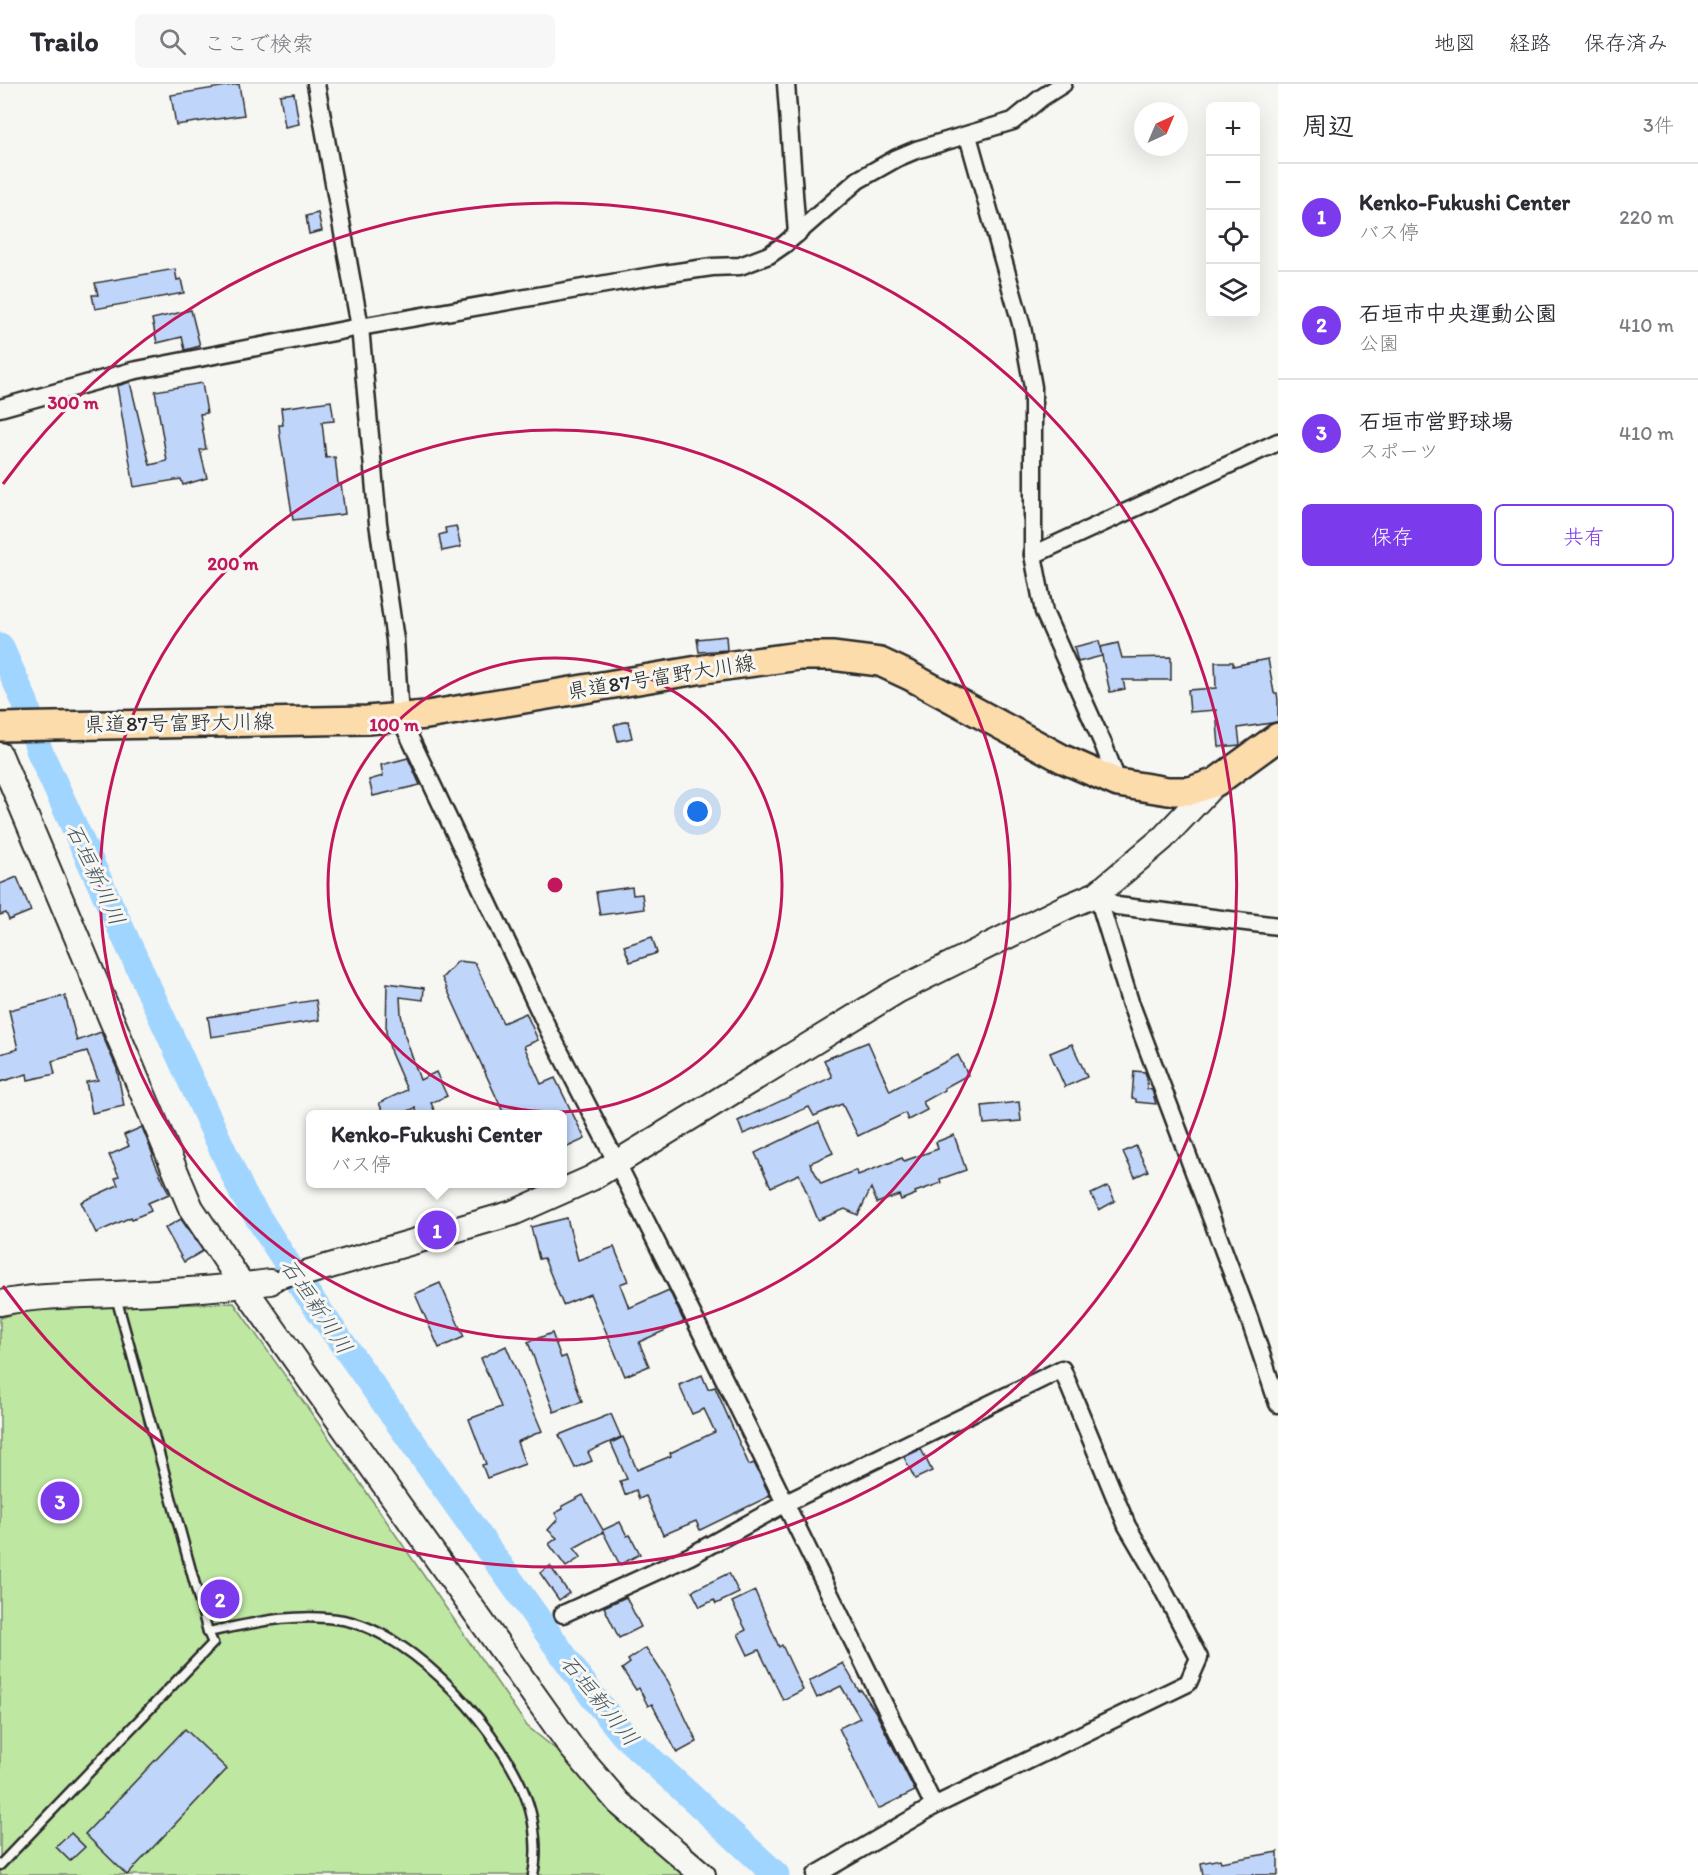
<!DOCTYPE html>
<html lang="ja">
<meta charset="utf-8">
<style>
body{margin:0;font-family:Itim,"Klee One",sans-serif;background:#f7f7f7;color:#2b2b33}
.controls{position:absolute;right:18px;top:18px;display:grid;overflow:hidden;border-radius:9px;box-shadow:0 6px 24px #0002}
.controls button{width:54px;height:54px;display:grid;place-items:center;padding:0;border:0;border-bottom:2px solid #e1e1e2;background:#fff;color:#2b2b33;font:30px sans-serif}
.compass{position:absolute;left:1134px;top:18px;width:54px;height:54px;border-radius:50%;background:#fff;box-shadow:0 6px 24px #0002;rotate:44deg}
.you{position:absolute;left:698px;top:728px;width:21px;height:21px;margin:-15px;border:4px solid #fff;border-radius:50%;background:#1a73e8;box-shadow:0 0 0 9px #1a73e833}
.badge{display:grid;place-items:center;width:39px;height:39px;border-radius:50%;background:#7c3aed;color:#fff;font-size:20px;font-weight:700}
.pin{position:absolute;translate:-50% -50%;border:3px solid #fff;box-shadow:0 2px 6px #0006}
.popup{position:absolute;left:306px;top:1026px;width:261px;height:78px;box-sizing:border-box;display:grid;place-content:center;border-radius:9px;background:#fff;filter:drop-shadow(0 2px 4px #0005);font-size:20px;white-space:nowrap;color:#7c7c81}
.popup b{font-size:22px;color:#2b2b33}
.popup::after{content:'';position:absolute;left:50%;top:100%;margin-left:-12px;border:12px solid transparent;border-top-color:#fff}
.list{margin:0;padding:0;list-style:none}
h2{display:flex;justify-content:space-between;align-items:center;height:78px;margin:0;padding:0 24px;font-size:26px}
h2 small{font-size:20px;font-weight:400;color:#7c7c81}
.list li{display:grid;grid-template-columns:39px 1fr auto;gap:18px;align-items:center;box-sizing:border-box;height:108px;padding:0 24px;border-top:2px solid #e1e1e2}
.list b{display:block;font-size:22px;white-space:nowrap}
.list p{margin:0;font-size:20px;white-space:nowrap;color:#7c7c81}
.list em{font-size:20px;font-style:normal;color:#7c7c81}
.actions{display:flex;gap:12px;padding:18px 24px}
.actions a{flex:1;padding:14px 0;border:2px solid #7c3aed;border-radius:9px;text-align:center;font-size:21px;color:#7c3aed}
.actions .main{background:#7c3aed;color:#fff}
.icon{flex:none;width:33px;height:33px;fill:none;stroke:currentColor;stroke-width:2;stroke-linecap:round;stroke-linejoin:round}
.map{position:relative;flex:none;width:1278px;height:1791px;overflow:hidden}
header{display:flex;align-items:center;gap:36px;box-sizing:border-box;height:84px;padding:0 30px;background:#fff;border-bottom:2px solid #e1e1e2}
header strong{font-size:28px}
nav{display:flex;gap:33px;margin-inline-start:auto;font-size:21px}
.search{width:420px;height:54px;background:#f7f7f7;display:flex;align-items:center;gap:15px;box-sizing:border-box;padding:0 21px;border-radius:9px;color:#7c7c81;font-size:22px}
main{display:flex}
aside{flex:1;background:#fff}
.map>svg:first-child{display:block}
.green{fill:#bee7a2;stroke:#748966;stroke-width:1.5}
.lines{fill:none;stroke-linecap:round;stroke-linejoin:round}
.river{stroke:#a0d5ff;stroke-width:27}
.building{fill:#c0d5fa;stroke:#2b2b2b;stroke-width:1.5}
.lane-casing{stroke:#2b2b2b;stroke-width:13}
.street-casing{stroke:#2b2b2b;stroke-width:21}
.secondary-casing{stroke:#2b2b2b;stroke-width:28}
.primary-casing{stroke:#2b2b2b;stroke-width:32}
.lane{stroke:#f6f6f2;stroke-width:8}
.street{stroke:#f6f6f2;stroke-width:16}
.secondary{stroke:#f6f6f2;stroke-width:24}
.primary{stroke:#fddcac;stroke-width:27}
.ring{fill:none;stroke:#c2185b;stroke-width:3}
.labels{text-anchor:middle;stroke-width:6;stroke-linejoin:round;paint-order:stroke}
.street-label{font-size:21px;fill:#2b2b2b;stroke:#f6f6f2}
.water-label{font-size:22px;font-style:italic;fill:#485660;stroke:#f6f6f2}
.centre{fill:#c2185b;stroke:#f6f6f2;stroke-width:3}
.ring-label{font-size:18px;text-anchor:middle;font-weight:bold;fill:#c2185b;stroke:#f6f6f2;stroke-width:6;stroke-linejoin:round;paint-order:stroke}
</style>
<header>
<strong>Trailo</strong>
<div class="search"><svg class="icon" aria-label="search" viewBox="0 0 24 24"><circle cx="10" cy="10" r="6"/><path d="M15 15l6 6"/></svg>ここで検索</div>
<nav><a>地図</a><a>経路</a><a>保存済み</a></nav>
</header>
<main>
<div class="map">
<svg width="1278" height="1791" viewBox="0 0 1278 1791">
<rect width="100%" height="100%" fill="#f6f6f2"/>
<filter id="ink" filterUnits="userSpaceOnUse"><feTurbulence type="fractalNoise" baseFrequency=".0167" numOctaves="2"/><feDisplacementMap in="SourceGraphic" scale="12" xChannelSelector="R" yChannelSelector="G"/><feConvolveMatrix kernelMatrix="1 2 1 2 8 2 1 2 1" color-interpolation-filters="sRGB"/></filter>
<g filter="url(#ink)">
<path class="green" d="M234 1219 352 1387 527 1642 711 1791H0V1234L31 1225Z"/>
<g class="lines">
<path class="river" d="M0 562 25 618 39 666 243 1110 301 1201 593 1613 624 1651 776 1791"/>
</g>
<g class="building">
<path d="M239 0 244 31 176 41 171 11Z"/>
<path d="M294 9 299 40 285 43 280 11Z"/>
<path d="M318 129 322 147 309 150 306 132Z"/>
<path d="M175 185 177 196 181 195 184 209 95 225 92 211H98L95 199Z"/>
<path d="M191 226 200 262 185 266 182 253 157 259 152 235Z"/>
<path d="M130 298 150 381 167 377 155 307 202 299 207 329 200 330 206 365 200 366 207 394 183 401 181 395 134 403 117 302Z"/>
<path d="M331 317 334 337 322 338 326 374 335 373 338 400H341L345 430 293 436 280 352 279 341H283L281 324Z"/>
<path d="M456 442 461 463 442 467 439 451 446 449 445 444Z"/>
<path d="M726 552 727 566 699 568 697 555Z"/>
<path d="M1099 557 1102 572 1078 578 1074 563Z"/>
<path d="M1118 559 1122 574 1171 573V596H1123L1125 605 1110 608 1100 563Z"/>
<path d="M1268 575 1274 609H1277L1278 616V638L1238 644 1240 661 1219 663 1216 626 1190 628 1188 606 1216 604 1215 578H1233V582Z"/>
<path d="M628 637 632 654 618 657 614 641Z"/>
<path d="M408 674 420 701 373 712 369 696 383 692 381 681Z"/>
<path d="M17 793 31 827 9 836 6 829 0 831V800Z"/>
<path d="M632 803 633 811 642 810 644 825 600 831 596 808Z"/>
<path d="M652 853 657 869 630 878 624 862Z"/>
<path d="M458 877 475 879 503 939 526 929 538 956 524 962 541 1000 555 994 585 1055 563 1065V1030H504L442 894Z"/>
<path d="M387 899 424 904 423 916 400 913 401 930 405 952 420 996 436 988 447 1012 431 1019 436 1030H418L415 1024 402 1030H384L379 1019 407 1006 391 969 386 948Z"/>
<path d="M65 912 77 957 101 948 117 985 124 1022 92 1029 86 998 98 996 87 967 52 977 55 990 28 996 27 990 0 998V970L18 965 9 926Z"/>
<path d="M316 916 319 936 211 953 208 933Z"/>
<path d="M868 958 890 1007 958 971 968 991 944 1004 945 1006 923 1018 927 1026 908 1036 905 1029 858 1052 842 1020 814 1032 809 1023 743 1050 738 1037 832 993 824 976Z"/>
<path d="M1072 960 1087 993 1065 1003 1050 969Z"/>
<path d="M1134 987 1145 988 1147 994V1005L1152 1006 1156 1020 1136 1018V1015L1132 1014Z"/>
<path d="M1019 1018 1021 1037 984 1040 982 1022Z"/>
<path d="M819 1038 833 1069 810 1079 821 1100 854 1087H857L858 1091 902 1074 904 1077 938 1065 936 1058 954 1051 966 1086 940 1095 941 1099 915 1108 916 1110 901 1116 899 1111 877 1119 871 1104 858 1131 845 1125 818 1136 799 1090 771 1103 755 1069Z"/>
<path d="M142 1043 153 1071 152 1072 169 1110 148 1119 151 1127 132 1135 131 1133 96 1149 81 1118 118 1101 115 1094 119 1092 109 1071 129 1062 124 1051Z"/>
<path d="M1136 1062 1148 1087 1135 1093 1123 1068Z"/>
<path d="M1108 1102 1115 1117 1099 1126 1091 1110Z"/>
<path d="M567 1134 578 1176 614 1163 628 1197 620 1200 629 1224 669 1206 684 1238 639 1258 649 1282 625 1292 590 1210 563 1221 544 1174 539 1175 531 1143Z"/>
<path d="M181 1135 203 1167 184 1178 165 1144Z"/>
<path d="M440 1199 464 1253 439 1264 415 1210Z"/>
<path d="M552 1249 561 1274 566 1272 582 1318 554 1328 528 1258Z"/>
<path d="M506 1262 542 1347 517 1358 525 1380 487 1394 482 1381 486 1380 469 1335 501 1323 481 1274Z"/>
<path d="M702 1291 708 1305 715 1303 749 1381 754 1379 770 1412 700 1446 696 1437 663 1451 646 1412 639 1415 636 1406 625 1411 620 1397 627 1395 611 1359 623 1353 637 1386 671 1372 670 1369 715 1348 704 1325 692 1330 679 1301Z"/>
<path d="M611 1330 621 1353 588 1368 592 1377 575 1384 559 1351Z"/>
<path d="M921 1365 932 1387 915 1395 904 1373Z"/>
<path d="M583 1411 603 1446 620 1438 627 1452 630 1451 640 1470 620 1481 603 1448 574 1464 581 1473 566 1483 549 1460 557 1454 548 1446 558 1435 555 1429 563 1425 562 1422Z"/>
<path d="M550 1482 569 1509 559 1516 540 1489Z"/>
<path d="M729 1489 739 1509 716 1520 714 1516 700 1523 692 1507Z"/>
<path d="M755 1507 779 1563 782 1561 803 1606 783 1616 759 1566 748 1571 738 1550 746 1546 732 1518Z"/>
<path d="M626 1513 641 1543 619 1554 604 1523Z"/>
<path d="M646 1564 668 1597 697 1658 677 1669 652 1620 648 1622 639 1604 636 1606 622 1585 630 1579 628 1576Z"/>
<path d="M843 1579 859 1607 861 1606 875 1627 915 1707 878 1725 839 1644 860 1634 841 1602 817 1614 809 1597Z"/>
<path d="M185 1645 227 1685 127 1791 85 1750Z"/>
<path d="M71 1749 85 1763 70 1777 56 1763Z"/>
<path d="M1278 1768V1791H1203L1201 1779 1220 1775 1221 1778Z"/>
</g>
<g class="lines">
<g class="lane-casing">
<g id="lane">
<path d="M208 1548C253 1539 297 1528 343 1536 416 1550 505 1651 528 1719 535 1740 538 1769 533 1791"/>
<path d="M0 1781 213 1559 208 1548 116 1213"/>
</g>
</g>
<g class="street-casing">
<g id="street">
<path d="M316 0 360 243 378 439 395 556 400 633 549 947 617 1079 702 1250 934 1722"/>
<path d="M786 0 797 150"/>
<path d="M968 52 1022 243 1033 303V471L1044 528 1104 662 1118 699"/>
<path d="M0 324 132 287 360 243 657 191 712 183 740 182 769 171 785 160 858 96 897 74 916 66 1013 37 1041 14 1063 0"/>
<path d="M1033 471 1278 358"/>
<path d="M1097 810 1130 918 1249 1234 1278 1320"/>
<path d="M1097 810 1117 822 1278 842"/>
<path d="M270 1198 309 1188"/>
<path d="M563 1530 690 1472 784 1420 1062 1285 1127 1442 1151 1483 1199 1574 1188 1599 934 1722 816 1791"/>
</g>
</g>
<g class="secondary-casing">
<g id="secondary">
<path d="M0 671 191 1124 243 1202 571 1663 619 1719 703 1791"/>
<path d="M309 1188 513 1129 592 1094 897 907 1066 823 1097 810 1163 754 1216 698"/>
<path d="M0 1219C38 1211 76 1212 114 1210 166 1208 219 1205 270 1198"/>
</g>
</g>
<g class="primary-casing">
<path id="primary" d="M0 643 367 636 427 631 704 585 799 572H832L880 578 910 592 1063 675 1118 699 1168 707H1190L1216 698 1278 653"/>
</g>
<use href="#lane" class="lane"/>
<use href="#street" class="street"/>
<use href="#secondary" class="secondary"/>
<use href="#primary" class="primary"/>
</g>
</g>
<g class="ring">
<circle cx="555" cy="801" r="227"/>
<circle cx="555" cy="801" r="455"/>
<path d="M3 400A682 682 0 1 1 3 1202"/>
</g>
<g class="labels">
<g class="street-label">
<text transform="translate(661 593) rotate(-9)" y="7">県道87号富野大川線</text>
<text transform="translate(179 639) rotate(-1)" y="7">県道87号富野大川線</text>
</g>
<g class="water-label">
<text transform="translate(96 790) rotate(65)" y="8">石垣新川川</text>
<text transform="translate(317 1222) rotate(56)" y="8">石垣新川川</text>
<text transform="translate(600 1616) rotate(51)" y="8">石垣新川川</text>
</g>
</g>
<circle cx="555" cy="801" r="9" class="centre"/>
<g class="ring-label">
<text x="73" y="325">300 m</text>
<text x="233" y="486">200 m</text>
<text x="394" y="647">100 m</text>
</g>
</svg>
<div class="controls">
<button>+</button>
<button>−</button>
<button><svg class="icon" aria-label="locate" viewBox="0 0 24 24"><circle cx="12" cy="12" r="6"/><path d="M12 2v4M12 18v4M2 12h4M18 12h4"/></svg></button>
<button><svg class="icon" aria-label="layers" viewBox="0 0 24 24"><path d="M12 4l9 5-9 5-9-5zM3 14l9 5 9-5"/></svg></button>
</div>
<svg class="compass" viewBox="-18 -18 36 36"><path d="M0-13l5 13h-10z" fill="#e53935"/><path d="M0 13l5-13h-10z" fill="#7c7c81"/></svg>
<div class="you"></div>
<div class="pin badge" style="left:437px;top:1146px">1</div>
<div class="popup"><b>Kenko-Fukushi Center</b>バス停</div>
<div class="pin badge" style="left:220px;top:1515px">2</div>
<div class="pin badge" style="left:60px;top:1417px">3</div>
</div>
<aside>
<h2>周辺<small>3件</small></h2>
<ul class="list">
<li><span class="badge">1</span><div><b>Kenko-Fukushi Center</b><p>バス停</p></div><em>220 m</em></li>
<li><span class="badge">2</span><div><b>石垣市中央運動公園</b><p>公園</p></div><em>410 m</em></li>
<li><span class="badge">3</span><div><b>石垣市営野球場</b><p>スポーツ</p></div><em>410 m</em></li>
</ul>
<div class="actions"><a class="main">保存</a><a>共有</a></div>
</aside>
</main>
